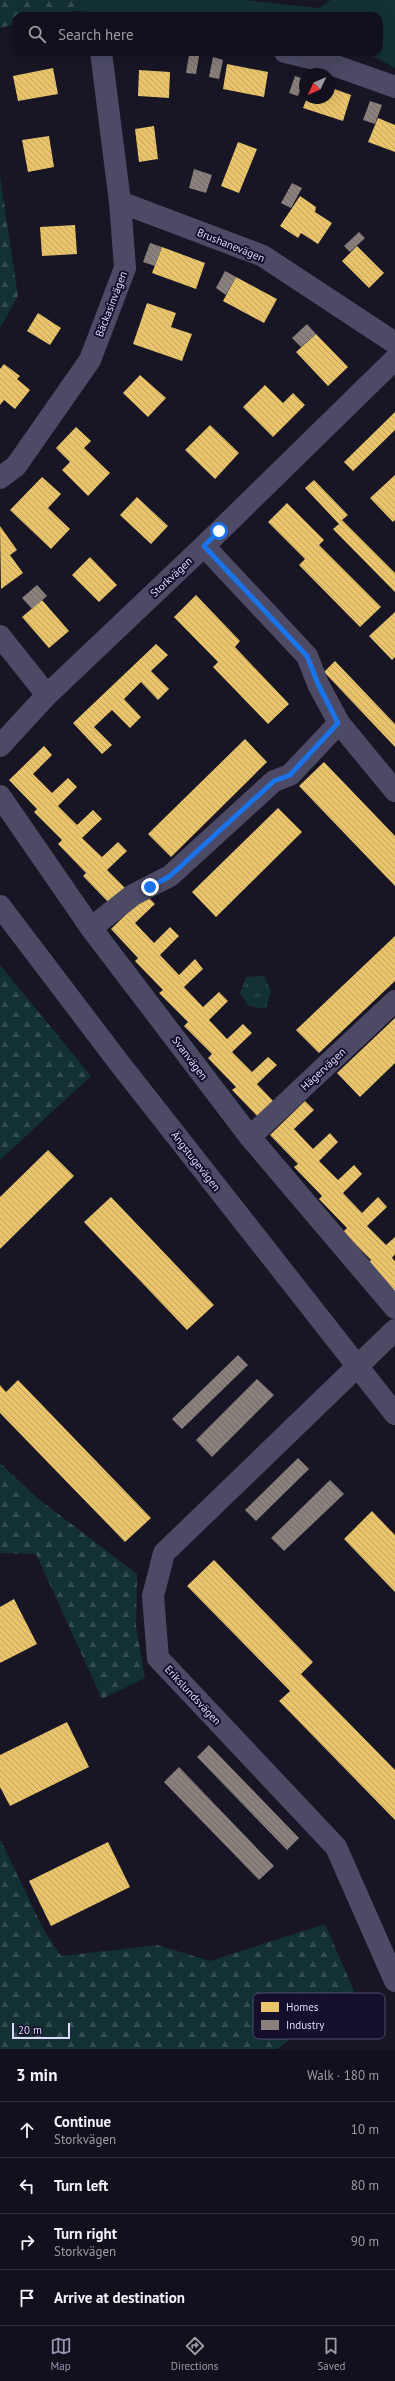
<!DOCTYPE html>
<meta charset="utf-8">
<style>
body{margin:0;font-family:"PT Sans",sans-serif;background:#1b1925;color:#f1f3f6}
.compass{position:absolute;left:299px;top:68px;width:36px;height:36px;border-radius:50%;background:#12101c;box-shadow:0 4px 16px #0002;rotate:226deg}
.scale{position:absolute;left:12px;bottom:10px;width:58px;box-sizing:border-box;padding-left:4px;border:2px solid #ded9ff;border-top:0;font-size:11px;line-height:14px;white-space:nowrap;color:#ded9ff;-webkit-text-stroke:3px #150f2b;paint-order:stroke}
.stop{position:absolute;width:12px;height:12px;margin:-9px;border:3px solid #1a73e8;border-radius:50%;background:#fff}
.stop.end{background:#1a73e8;border-color:#fff;box-shadow:0 1px 4px #0008}
.list{margin:0;padding:0;list-style:none}
h2{display:flex;justify-content:space-between;align-items:center;height:52px;margin:0;padding:0 16px;font-size:17px}
h2 small{font-size:13px;font-weight:400;color:#9c9da3}
.list li{display:grid;grid-template-columns:26px 1fr auto;gap:12px;align-items:center;box-sizing:border-box;height:56px;padding:0 16px;border-top:1px solid #31303b}
.list b{display:block;font-size:15px;white-space:nowrap}
.list p{margin:0;font-size:13px;white-space:nowrap;color:#9c9da3}
.list em{font-size:13px;font-style:normal;color:#9c9da3}
.icon{flex:none;width:22px;height:22px;fill:none;stroke:currentColor;stroke-width:2;stroke-linecap:round;stroke-linejoin:round}
.map{position:relative;flex:none;width:395px;height:2049px;overflow:hidden}
.search{position:absolute;background:#12101c;box-shadow:0 4px 16px #0002;left:12px;right:12px;top:12px;height:44px;display:flex;align-items:center;gap:10px;box-sizing:border-box;padding:0 14px;border-radius:12px;color:#9c9da3;font-size:15px}
.sheet{height:276px;background:#12101c}
nav{display:flex;justify-content:space-around;align-items:center;box-sizing:border-box;height:56px;border-top:1px solid #31303b;background:#12101c;font-size:11px;color:#9c9da3}
nav a{display:grid;justify-items:center;gap:2px}
nav .on{color:#9994b3}
.map>svg:first-child{display:block}
.green{fill:#133133}
.forest{fill:url(#forest-firs)}
.park{fill:url(#park-tufts)}
.homes{fill:url(#homes-back-hatch)}
.industry{fill:url(#industry-back-hatch)}
.lines{fill:none;stroke-linecap:round;stroke-linejoin:round}
.minor{stroke:#4c4a65;stroke-width:22}
.tertiary{stroke:#4c4a65;stroke-width:22}
.route{stroke:#1a73e8;stroke-width:5}
.labels{text-anchor:middle;stroke-width:4;stroke-linejoin:round;paint-order:stroke}
.street-label{font-size:11px;fill:#ded9ff;stroke:#150f2b}
.key{fill:#150f2b;stroke:#514c6b;stroke-width:1}
.key-label{font-size:11px;fill:#ded9ff}
</style>
<div class="map">
<svg width="395" height="2049" viewBox="0 0 395 2049">
<defs>
<pattern id="forest-firs" width="22" height="20" patternUnits="userSpaceOnUse"><rect width="22" height="20" fill="#133133"/><path d="M5 1l3.5 6h-7zM16 11l3.5 6h-7z" fill="#354e52"/></pattern>
<pattern id="park-tufts" width="24" height="20" patternUnits="userSpaceOnUse"><rect width="24" height="20" fill="#133133"/><path d="M3 7l-1-3M5 7V3M7 7l1-3M15 17l-1-3M17 17v-4M19 17l1-3" fill="none" stroke="#354e52"/></pattern>
<pattern id="homes-back-hatch" width="6" height="6" patternUnits="userSpaceOnUse"><rect width="6" height="6" fill="#e9c46a"/><path d="M-1 5l2 2M0 0l6 6M5-1l2 2" fill="none" stroke="#c0a362"/></pattern>
<pattern id="industry-back-hatch" width="6" height="6" patternUnits="userSpaceOnUse"><rect width="6" height="6" fill="#8a817c"/><path d="M-1 5l2 2M0 0l6 6M5-1l2 2" fill="none" stroke="#716b6b"/></pattern>
</defs>
<rect width="100%" height="100%" fill="#181525"/>
<path class="green" d="M79 0H246L319 8 331 0H395V68L365 52H379V16H131L76 11Z"/>
<g class="forest">
<path d="M0 0H79L76 11 53 16H16V24L0 28Z"/>
<path d="M0 176 18 296 0 328Z"/>
<path d="M0 965 91 1076 0 1160Z"/>
<path d="M0 1463 36 1497 137 1574 136 1626 145 1678 102 1699 36 1554 0 1553Z"/>
<path d="M0 1839 44 1930 61 1956 157 1945 210 1961 325 1924 354 1991 277 2049H0Z"/>
</g>
<path class="park" d="M264 976 271 991 266 1009 249 1006 240 993 246 977Z"/>
<g class="homes">
<path d="M227 64 268 72 264 97 223 89Z"/>
<path d="M53 68 58 94 18 101 13 76Z"/>
<path d="M139 70 170 72 169 98 138 96Z"/>
<path d="M329 87 351 95 343 121 303 108 307 98H329Z"/>
<path d="M378 118 395 125V152L368 142Z"/>
<path d="M154 126 158 159 139 162 135 129Z"/>
<path d="M49 136 54 167 28 172 22 140Z"/>
<path d="M238 142 257 149 239 193 221 186Z"/>
<path d="M300 196 316 207 315 212 332 223 318 244 301 233 298 238 280 226Z"/>
<path d="M75 225 77 254 42 256 40 227Z"/>
<path d="M357 246 384 273 369 288 342 261Z"/>
<path d="M162 247 205 263 196 289 152 273Z"/>
<path d="M236 277 277 299 264 323 223 301Z"/>
<path d="M147 303 176 313 171 327 192 334 182 361 133 344Z"/>
<path d="M38 313 61 328 50 345 27 331Z"/>
<path d="M316 334 348 367 328 386 296 352Z"/>
<path d="M4 364 20 376 17 379 30 390 15 409 4 400 0 405V369Z"/>
<path d="M140 375 166 398 148 417 123 393Z"/>
<path d="M265 385 283 403 293 393 305 405 273 437 243 407Z"/>
<path d="M395 412V430L353 471 344 462Z"/>
<path d="M210 425 239 453 215 479 185 450Z"/>
<path d="M76 427 91 441 84 448 110 473 88 496 62 470 70 462 56 448Z"/>
<path d="M395 475V520L393 522 370 498Z"/>
<path d="M42 477 61 494 48 508 70 529 51 549 10 510Z"/>
<path d="M314 480 348 515 342 520 395 573V592L333 529 339 524 305 488Z"/>
<path d="M137 497 168 526 151 544 120 515Z"/>
<path d="M287 503 324 540 319 545 381 607 360 627 299 565 305 559 268 522Z"/>
<path d="M0 526 17 550 10 555 23 573 1 589Z"/>
<path d="M90 557 117 585 99 602 72 575Z"/>
<path d="M196 595 240 641 235 647 289 704 268 724 213 667 218 662 174 617Z"/>
<path d="M42 600 69 631 49 648 22 617Z"/>
<path d="M395 612V657L392 660 369 636Z"/>
<path d="M156 644 168 655 151 671 169 689 158 700 141 682 124 699 141 717 130 728 112 710 94 727 112 745 102 754 73 723Z"/>
<path d="M335 661 395 724V747L324 672Z"/>
<path d="M245 739 267 762 171 857 148 834Z"/>
<path d="M44 746 52 755 33 774 52 793 68 778 77 787 58 806 77 825 93 810 102 819 82 838 102 857 118 842 127 851 107 870 126 889 111 905 83 876 86 873 58 844 62 840 34 812 37 809 9 780Z"/>
<path d="M324 762 395 836V886L299 786Z"/>
<path d="M278 808 302 832 216 917 192 892Z"/>
<path d="M146 895 155 904 135 923 154 943 170 927 179 936 160 955 179 975 195 959 203 969 184 987 203 1007 219 992 228 1001 209 1020 227 1039 243 1024 252 1033 232 1052 252 1072 268 1057 277 1065 257 1084 276 1104 260 1119 232 1090 236 1087 208 1058 212 1054 184 1026 188 1022 159 993 163 990 135 961 138 958 111 929Z"/>
<path d="M395 936V981L319 1053 296 1030Z"/>
<path d="M395 1018V1063L360 1097 337 1073Z"/>
<path d="M305 1101 314 1110 294 1129 313 1149 330 1133 338 1142 319 1161 338 1180 354 1165 362 1174 343 1193 362 1213 378 1197 387 1207 367 1226 386 1245 395 1237V1254L392 1258 395 1261V1293L367 1264 371 1260 343 1232 347 1228 319 1199 322 1196 294 1167 298 1164 270 1135Z"/>
<path d="M48 1150 74 1176 0 1249V1197Z"/>
<path d="M111 1197 214 1305 187 1330 84 1222Z"/>
<path d="M18 1380 151 1518 125 1542 0 1413V1385L6 1392Z"/>
<path d="M372 1511 395 1535V1592L344 1539Z"/>
<path d="M214 1560 313 1662 301 1674 395 1770V1820L279 1701 290 1691 187 1586Z"/>
<path d="M14 1599 37 1644 0 1663V1607Z"/>
<path d="M67 1722 89 1767 10 1806 0 1787V1755Z"/>
<path d="M108 1842 130 1887 51 1926 29 1881Z"/>
</g>
<g class="industry">
<path d="M189 55 199 56 196 74 186 73Z"/>
<path d="M213 57 223 60 219 79 209 77Z"/>
<path d="M295 76 304 79 298 96 289 93Z"/>
<path d="M370 101 382 105 375 124 363 120Z"/>
<path d="M194 169 212 175 206 193 189 188Z"/>
<path d="M292 183 302 188 291 208 281 203Z"/>
<path d="M359 232 365 238 350 252 344 246Z"/>
<path d="M150 243 162 247 155 266 143 262Z"/>
<path d="M225 271 236 277 226 295 216 288Z"/>
<path d="M307 324 316 334 301 347 292 338Z"/>
<path d="M37 585 47 596 32 609 22 598Z"/>
<path d="M238 1355 248 1365 182 1429 172 1419Z"/>
<path d="M257 1379 274 1395 212 1457 196 1440Z"/>
<path d="M298 1458 309 1469 256 1521 245 1510Z"/>
<path d="M330 1480 344 1494 284 1551 271 1538Z"/>
<path d="M209 1745 299 1838 287 1850 197 1757Z"/>
<path d="M179 1767 274 1866 259 1880 164 1782Z"/>
</g>
<g class="lines">
<g class="minor">
<path d="M285 52 319 60 395 87"/>
<path d="M120 202 263 256 395 343"/>
<path d="M0 478 16 466 90 360 125 268 120 202 101 52"/>
<path d="M204 546 307 656 318 684 339 723 395 791"/>
<path d="M0 636 47 695"/>
<path d="M0 746 47 695 204 546 395 359"/>
<path d="M0 796 91 928 250 1137 395 1308"/>
<path d="M91 928 133 895 170 876 274 781 290 775 339 723"/>
<path d="M250 1137 395 1001"/>
<path d="M395 1330 164 1553 153 1596 158 1658 336 1847 395 1981"/>
</g>
<path class="tertiary" d="M0 906 120 1064 395 1414"/>
</g>
<g class="lines">
<path class="route" d="M150 887 170 876 274 781 290 775 338 723 318 684 307 656 204 546 219 531"/>
</g>
<g class="labels">
<g class="street-label">
<text transform="translate(231 245) rotate(22)" y="4">Brushanevägen</text>
<text transform="translate(111 304) rotate(-69)" y="4">Bäckasinvägen</text>
<text transform="translate(171 577) rotate(-43)" y="4">Storkvägen</text>
<text transform="translate(190 1058) rotate(53)" y="4">Svanvägen</text>
<text transform="translate(323 1069) rotate(-43)" y="4">Hägervägen</text>
<text transform="translate(196 1161) rotate(52)" y="4">Ängstugevägen</text>
<text transform="translate(193 1695) rotate(47)" y="4">Erikslundsvägen</text>
</g>
</g>
<rect x="253" y="1993" width="132" height="46" rx="6" class="key"/>
<rect x="261" y="2002" width="18" height="10" fill="#e9c46a"/>
<rect x="261" y="2020" width="18" height="10" fill="#8a817c"/>
<g class="key-label">
<text x="286" y="2011">Homes</text>
<text x="286" y="2029">Industry</text>
</g>
</svg>
<svg class="compass" viewBox="-18 -18 36 36"><path d="M0-13l5 13h-10z" fill="#e53935"/><path d="M0 13l5-13h-10z" fill="#9c9da3"/></svg>
<div class="scale">20 m</div>
<div class="stop" style="left:219px;top:531px"></div>
<div class="stop end" style="left:150px;top:887px"></div>
<div class="search"><svg class="icon" aria-label="search" viewBox="0 0 24 24"><circle cx="10" cy="10" r="6"/><path d="M15 15l6 6"/></svg>Search here</div>
</div>
<section class="sheet">
<h2>3 min<small>Walk · 180 m</small></h2>
<ul class="list">
<li><svg class="icon" aria-label="ahead" viewBox="0 0 24 24"><path d="M12 20V5M6 11l6-6 6 6"/></svg><div><b>Continue</b><p>Storkvägen</p></div><em>10 m</em></li>
<li><svg class="icon" aria-label="left" viewBox="0 0 24 24"><path d="M17 20v-9H6M10 6l-5 5 5 5"/></svg><div><b>Turn left</b></div><em>80 m</em></li>
<li><svg class="icon" aria-label="right" viewBox="0 0 24 24"><path d="M7 20v-9h11M14 6l5 5-5 5"/></svg><div><b>Turn right</b><p>Storkvägen</p></div><em>90 m</em></li>
<li><svg class="icon" aria-label="arrive" viewBox="0 0 24 24"><path d="M6 21V4h12l-3 4 3 4H6"/></svg><div><b>Arrive at destination</b></div></li>
</ul>
</section>
<nav>
<a class="on"><svg class="icon" aria-label="map" viewBox="0 0 24 24"><path d="M3 6l6-2 6 2 6-2v14l-6 2-6-2-6 2zM9 4v14M15 6v14"/></svg>Map</a>
<a><svg class="icon" aria-label="directions" viewBox="0 0 24 24"><path d="M12 3l9 9-9 9-9-9zM9 14v-3h6M13 9l2 2-2 2"/></svg>Directions</a>
<a><svg class="icon" aria-label="saved" viewBox="0 0 24 24"><path d="M7 4h10v16l-5-4-5 4z"/></svg>Saved</a>
</nav>
